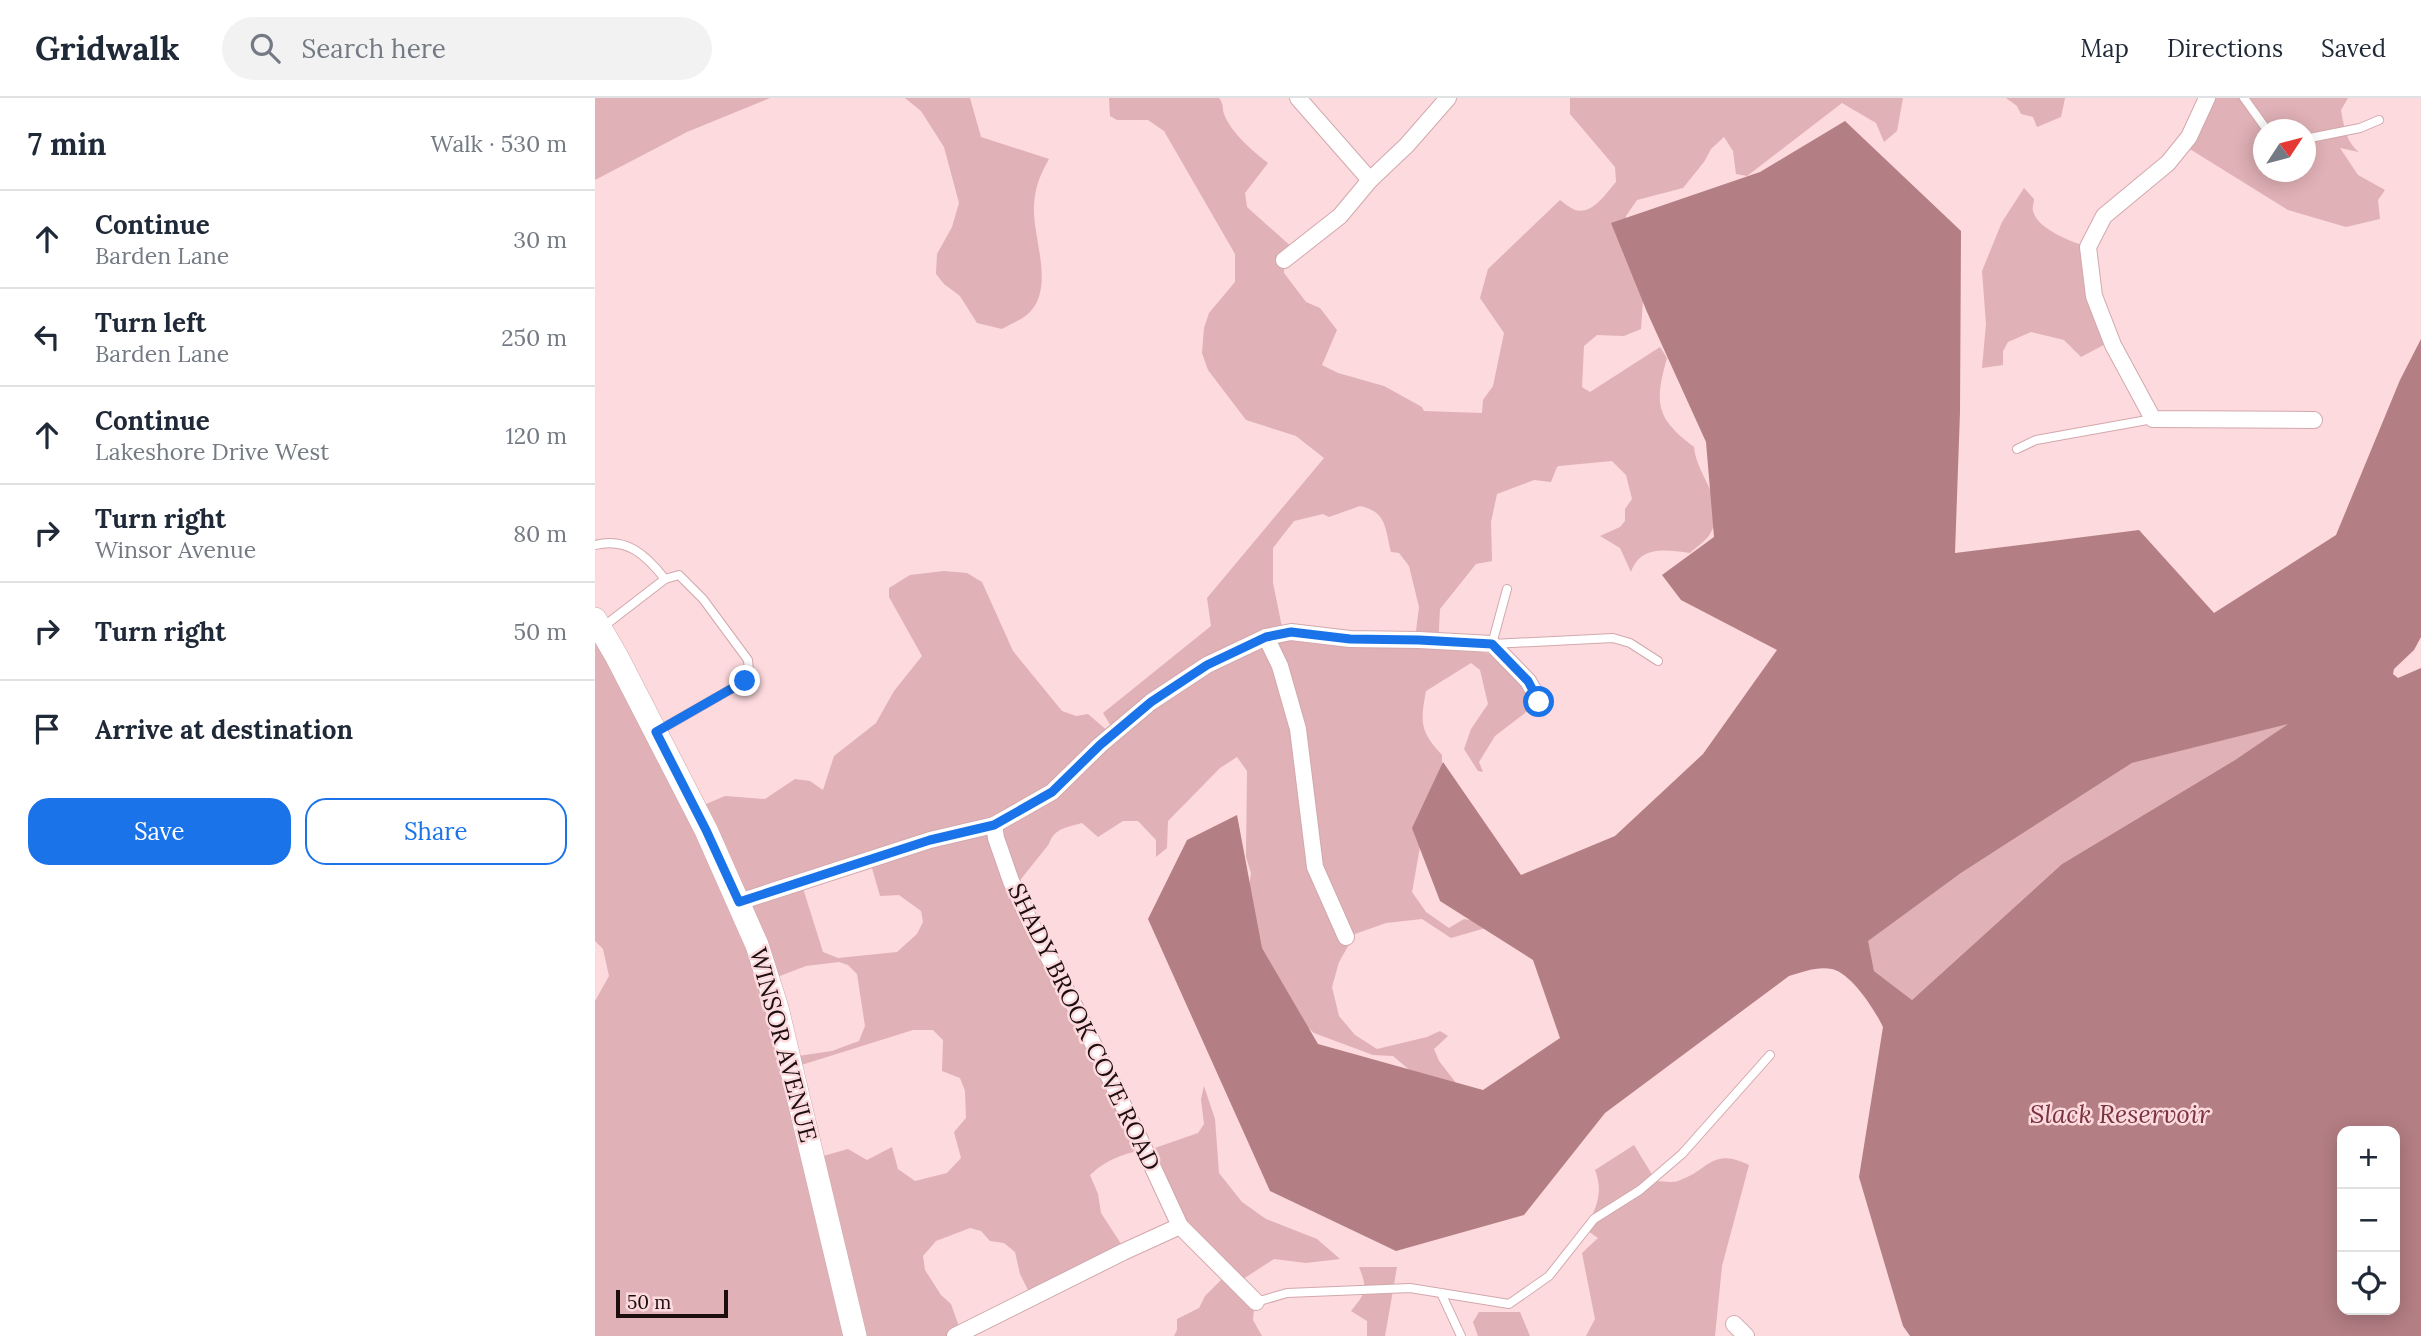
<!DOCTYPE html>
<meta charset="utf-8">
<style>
body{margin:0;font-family:Lora,serif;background:#f2f2f3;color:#1f2937}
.controls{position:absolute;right:21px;bottom:21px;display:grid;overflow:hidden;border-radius:14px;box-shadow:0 4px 18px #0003}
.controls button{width:63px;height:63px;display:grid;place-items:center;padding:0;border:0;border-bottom:2px solid #e0e1e3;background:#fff;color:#1f2937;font:35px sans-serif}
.compass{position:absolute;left:1658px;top:21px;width:63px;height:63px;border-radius:50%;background:#fff;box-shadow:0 4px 18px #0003;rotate:54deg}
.scale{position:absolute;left:21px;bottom:18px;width:112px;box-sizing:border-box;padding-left:7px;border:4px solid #1c0e0f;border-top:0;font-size:19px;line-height:24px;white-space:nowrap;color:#1c0e0f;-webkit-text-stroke:5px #fddadd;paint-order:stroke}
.stop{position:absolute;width:21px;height:21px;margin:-16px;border:5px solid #1a73e8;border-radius:50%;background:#fff}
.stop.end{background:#1a73e8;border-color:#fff;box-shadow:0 2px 7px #0008}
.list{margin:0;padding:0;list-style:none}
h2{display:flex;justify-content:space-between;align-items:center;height:91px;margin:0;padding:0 28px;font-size:30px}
h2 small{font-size:23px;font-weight:400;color:#747a83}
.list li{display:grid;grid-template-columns:46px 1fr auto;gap:21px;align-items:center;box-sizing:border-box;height:98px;padding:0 28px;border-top:2px solid #e0e1e3}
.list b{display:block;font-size:26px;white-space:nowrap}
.list p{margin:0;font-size:23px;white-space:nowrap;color:#747a83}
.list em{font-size:23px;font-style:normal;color:#747a83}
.actions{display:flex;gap:14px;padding:21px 28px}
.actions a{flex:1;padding:16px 0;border:2px solid #1a73e8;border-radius:21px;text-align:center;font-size:24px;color:#1a73e8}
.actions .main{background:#1a73e8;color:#fff}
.icon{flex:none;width:38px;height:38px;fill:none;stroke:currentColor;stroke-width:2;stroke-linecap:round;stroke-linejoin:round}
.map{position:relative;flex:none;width:1826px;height:1238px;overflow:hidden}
header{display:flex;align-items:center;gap:42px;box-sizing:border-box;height:98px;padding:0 35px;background:#fff;border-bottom:2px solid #e0e1e3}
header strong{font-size:33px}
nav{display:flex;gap:38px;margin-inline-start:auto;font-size:24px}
.search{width:490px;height:63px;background:#f2f2f3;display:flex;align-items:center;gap:18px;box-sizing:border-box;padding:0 24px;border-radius:38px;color:#747a83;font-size:26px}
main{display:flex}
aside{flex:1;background:#fff}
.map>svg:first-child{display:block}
.green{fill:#e0b1b6;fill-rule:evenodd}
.water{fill:#b37e84;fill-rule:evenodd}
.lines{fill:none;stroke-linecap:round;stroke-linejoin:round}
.lane-casing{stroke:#d2a8ad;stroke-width:10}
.street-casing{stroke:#d2a8ad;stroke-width:18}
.secondary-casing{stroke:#d2a8ad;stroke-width:24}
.lane{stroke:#fff;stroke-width:8}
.street{stroke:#fff;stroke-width:16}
.secondary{stroke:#fff;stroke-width:23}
.route{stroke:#1a73e8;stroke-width:9}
.labels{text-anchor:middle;stroke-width:5;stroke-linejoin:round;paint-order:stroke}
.street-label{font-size:24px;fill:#1c0e0f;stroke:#fddadd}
.water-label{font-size:26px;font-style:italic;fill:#793440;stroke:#fddadd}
</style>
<header>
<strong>Gridwalk</strong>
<div class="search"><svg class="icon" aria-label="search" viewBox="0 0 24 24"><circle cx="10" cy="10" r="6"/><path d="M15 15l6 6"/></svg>Search here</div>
<nav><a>Map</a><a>Directions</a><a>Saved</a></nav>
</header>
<main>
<aside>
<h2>7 min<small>Walk · 530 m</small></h2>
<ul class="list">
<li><svg class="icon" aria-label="ahead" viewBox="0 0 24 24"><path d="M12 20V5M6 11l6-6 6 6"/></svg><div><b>Continue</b><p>Barden Lane</p></div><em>30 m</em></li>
<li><svg class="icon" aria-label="left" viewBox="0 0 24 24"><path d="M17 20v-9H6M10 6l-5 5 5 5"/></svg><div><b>Turn left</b><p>Barden Lane</p></div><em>250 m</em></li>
<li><svg class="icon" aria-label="ahead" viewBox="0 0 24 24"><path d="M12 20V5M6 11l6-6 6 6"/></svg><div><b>Continue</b><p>Lakeshore Drive West</p></div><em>120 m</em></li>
<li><svg class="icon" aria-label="right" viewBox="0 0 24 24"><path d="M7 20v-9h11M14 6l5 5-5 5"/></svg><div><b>Turn right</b><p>Winsor Avenue</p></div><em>80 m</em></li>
<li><svg class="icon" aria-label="right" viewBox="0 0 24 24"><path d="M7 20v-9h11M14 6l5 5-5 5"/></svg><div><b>Turn right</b></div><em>50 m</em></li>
<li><svg class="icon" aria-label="arrive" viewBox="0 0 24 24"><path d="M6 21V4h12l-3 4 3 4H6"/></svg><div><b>Arrive at destination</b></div></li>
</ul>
<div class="actions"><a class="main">Save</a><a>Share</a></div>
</aside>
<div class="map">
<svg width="1826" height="1238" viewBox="0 0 1826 1238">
<rect width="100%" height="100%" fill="#fddadd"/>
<g class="green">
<path d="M0 0H175L92 34 0 82Z"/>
<path d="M310 0H375L386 39 454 61C445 77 440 89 439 107 437 139 460 187 435 214 428 221 416 226 407 231L382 225 365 198 349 186 341 176 342 156 357 129 364 105 349 49 326 13Z"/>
<path d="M514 0H624C629 6 627 10 629 16 636 35 658 53 673 65L650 95 652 109 700 152 689 165V175L711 204 725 210 742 232 727 267 743 275 789 288 827 309 829 313 887 315 888 302 898 288 909 235 885 200 893 171 965 102C969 105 975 110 980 112 998 117 1011 95 1021 84L1020 69 975 16V0H1308L1302 33 1289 44 1281 25 1247 5 1152 78 1141 76 1138 53 1129 39 1116 51 1109 64 1088 90 1042 102 1031 118 1028 155 1049 188 1046 231 1029 238 1002 237 989 248 987 289 995 294 1065 249 1072 260C1059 306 1061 320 1099 349 1102 380 1134 404 1115 436 1111 443 1101 449 1095 455 1070 452 1046 447 1036 474L1025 450 1005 438 1025 429 1030 423V411L1037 401 1031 377 1017 363 964 368 962 369 956 384 939 382 902 396 896 424 897 463 881 466 845 511 843 551 887 554 895 556 930 586 939 608 900 638 884 664 888 674 883 673 869 651 876 631 893 606 885 572 876 565 831 593C825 625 825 633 847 657V671L830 721 817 794 831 814 854 830 869 821 901 827 856 840 827 821 791 825 760 836 744 864 737 889 744 918 760 937 782 951 832 939 845 933 853 938 839 951 844 963 868 994 844 997 798 958 778 957 719 935 683 903 659 876 653 797 656 775 651 759 652 673 642 659 625 670 573 723 572 750 561 759V742L543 723H528L503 739 487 725C473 729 459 730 454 746L422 786 554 1052 603 1035 609 1026 606 1001 609 988 620 1021 624 1075 647 1104 671 1121 722 1141 745 1161 711 1165 679 1161 645 1183 660 1200 658 1222 667 1238H579L582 1232V1221L604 1210 610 1198 633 1175 586 1128 551 1051C528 1056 512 1061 495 1077L503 1096 506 1115 530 1152 436 1198 425 1176 420 1154 409 1145 395 1143 386 1133 375 1130 341 1143 328 1158 330 1172 346 1197 356 1206 366 1234 360 1238H0V903L14 878 8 851 0 843V518L104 709 130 698 170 701 200 681 215 683 228 692 239 658 281 625 299 593 327 558 294 499V490L315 477 349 473 372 475 387 484 418 553 467 613 481 618 493 616 515 635 519 633 508 615 616 528 612 500 729 360 701 338 651 322 613 272 607 255 609 230 614 215 640 184V156L569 33 553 22H522L515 18ZM765 408C792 414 790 430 796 454L804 455 814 468 824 509 819 549 688 534 678 485V450L699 423 728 416 734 419ZM275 763 285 798 304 797 326 813 328 824 322 836 302 854 243 860 228 854 206 784ZM244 864 253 867 262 876 270 928 264 943 237 953 196 959 177 881 211 868ZM318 932H338L348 942 347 973 365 980 370 993 371 1020 359 1034 366 1060 352 1075 320 1083 303 1071 297 1049 272 1062 253 1051 221 1060 200 969Z"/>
<path d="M1411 0H1470L1466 19 1442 29 1438 19 1426 16 1422 8Z"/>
<path d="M1613 0H1753L1746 12C1749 28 1751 44 1764 54L1745 50 1763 77 1790 92 1783 102 1785 121 1751 129 1693 112 1590 48ZM1668 32H1710V74H1668Z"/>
<path d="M1429 90 1439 101C1439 105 1437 109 1438 113 1442 131 1478 145 1494 149L1518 242 1486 259 1469 242 1436 234 1413 244 1408 253V267L1387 270 1391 226 1387 173 1407 124Z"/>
<path d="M1695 625 1640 662 1467 766 1317 902 1279 873 1272 843 1366 775 1537 665Z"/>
<path d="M1039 1047 1061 1083C1067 1083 1077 1085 1083 1083 1116 1072 1115 1049 1154 1067L1127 1168 1120 1238H991L1000 1221 987 1155 1003 1140 990 1131C1001 1111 1009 1095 1000 1072Z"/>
<path d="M764 1169H802L790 1238H772V1223L756 1213C771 1195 773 1191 764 1169Z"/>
<path d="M884 1214H925L935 1238H883L878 1224Z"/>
</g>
<path class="water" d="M1250 23 1366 133 1365 314 1360 455 1544 432 1619 515 1741 437 1805 282 1826 241V539L1819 552 1799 571 1798 576 1803 580 1826 570V1238H1315L1308 1228 1264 1079 1288 929C1280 912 1256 875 1237 871 1223 868 1207 874 1194 878L1010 1015 929 1117 801 1153 675 1093 553 821 592 742 642 717 667 850 723 946 888 992 965 940 938 862 845 803 817 730 848 664 926 777 1020 738 1108 656 1182 552 1086 502 1067 477 1119 439 1111 344 1052 214 1016 125 1165 74ZM1693 626 1640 662 1467 766 1317 902 1279 873 1273 843 1366 775 1537 665ZM1747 1033H1800V1212H1747Z"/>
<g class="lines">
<g class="lane-casing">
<g id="lane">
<path d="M1649 0 1672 32"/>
<path d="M1710 41 1765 30 1784 22"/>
<path d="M1422 351 1441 342 1558 321"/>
<path d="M0 447C32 439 51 457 70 481"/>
<path d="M912 491 897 546 1018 540 1035 545 1063 563"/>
<path d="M9 528 70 481 84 477 108 501 153 562 154 573 150 583 63 633"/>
<path d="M846 1195 866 1238"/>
<path d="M661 1204 692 1195 815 1190 914 1206 954 1178 999 1121 1045 1092 1087 1056 1175 957"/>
</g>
</g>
<g class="street-casing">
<g id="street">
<path d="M703 0 775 82"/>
<path d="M1612 0 1594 39 1573 65 1509 118 1493 149 1499 198 1518 247 1558 321 1719 322"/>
<path d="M689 162 745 118 775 82 812 47 853 0"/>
<path d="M671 539 685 568 703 631 720 769 751 839"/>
<path d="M399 727 401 740 416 783 439 832 481 911 547 1046 585 1128 661 1204"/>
<path d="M144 804 335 742 399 727 457 694 505 647 556 604 612 567 671 539 696 534 755 541 824 542 897 546 933 583 945 604"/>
<path d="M1139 1226 1151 1238"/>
<path d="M360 1238 528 1154 585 1128"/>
</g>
</g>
<g class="secondary-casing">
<path id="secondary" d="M0 521 22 559 111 732 162 847 182 910 260 1238"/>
</g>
<use href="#lane" class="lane"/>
<use href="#street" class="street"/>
<use href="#secondary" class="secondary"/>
</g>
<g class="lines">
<path class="route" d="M150 583 61 634 111 732 144 804 335 742 399 727 457 694 505 647 556 604 612 567 671 539 696 534 755 541 824 542 897 546 933 583 944 604"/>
</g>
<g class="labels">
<g class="street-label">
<text transform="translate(489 929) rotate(64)" y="8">SHADY BROOK COVE ROAD</text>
<text transform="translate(188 947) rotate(75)" y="8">WINSOR AVENUE</text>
</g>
<g class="water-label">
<text x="1525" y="1025">Slack Reservoir</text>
</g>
</g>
</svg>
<div class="controls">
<button>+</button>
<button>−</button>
<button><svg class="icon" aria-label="locate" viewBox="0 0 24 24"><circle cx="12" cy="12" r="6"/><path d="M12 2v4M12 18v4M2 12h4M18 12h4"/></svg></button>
</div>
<svg class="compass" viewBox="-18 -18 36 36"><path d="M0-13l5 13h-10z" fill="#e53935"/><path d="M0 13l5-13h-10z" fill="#747a83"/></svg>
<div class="scale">50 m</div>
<div class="stop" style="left:944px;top:604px"></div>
<div class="stop end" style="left:150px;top:583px"></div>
</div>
</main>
